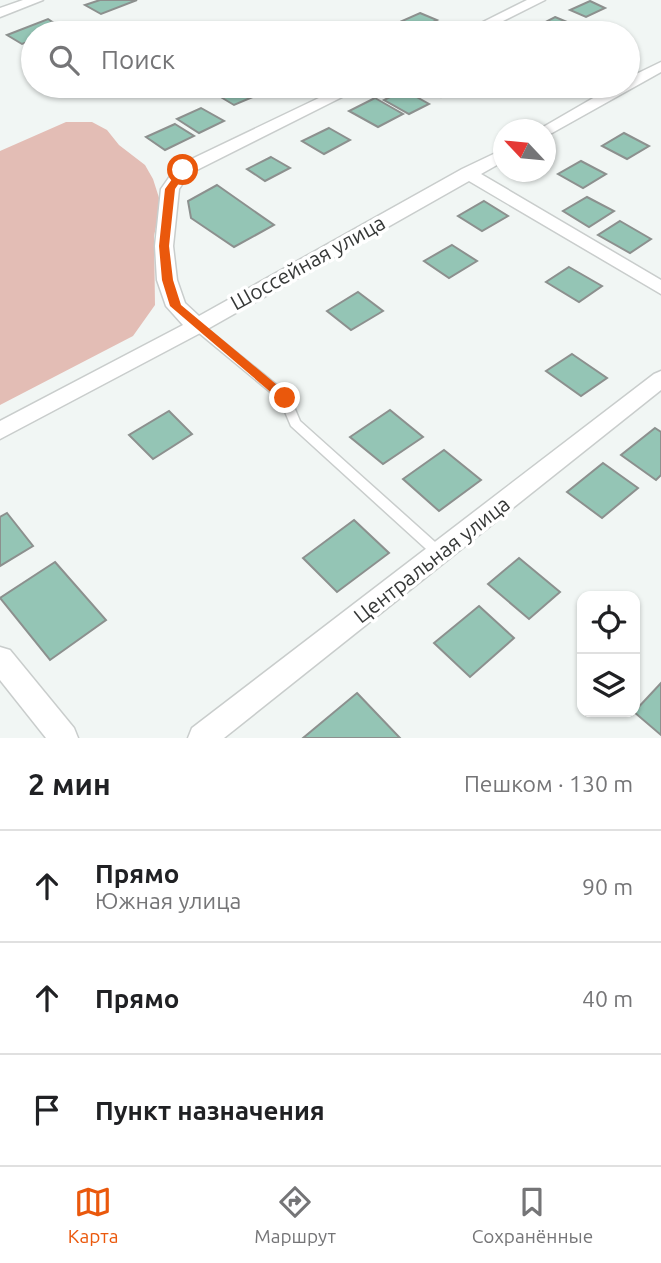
<!DOCTYPE html>
<html lang="ru">
<meta charset="utf-8">
<style>
body{margin:0;font-family:Ubuntu,sans-serif;background:#f6f6f6;color:#202124}
.controls{position:absolute;right:21px;bottom:21px;display:grid;overflow:hidden;border-radius:14px;box-shadow:0 2px 5px #0004}
.controls button{width:63px;height:63px;display:grid;place-items:center;padding:0;border:0;border-bottom:2px solid #e0e0e0;background:#fff;color:#202124;font:35px sans-serif}
.compass{position:absolute;left:493px;top:119px;width:63px;height:63px;border-radius:50%;background:#fff;box-shadow:0 2px 5px #0004;rotate:296deg}
.stop{position:absolute;width:21px;height:21px;margin:-16px;border:5px solid #ea580c;border-radius:50%;background:#fff}
.stop.end{background:#ea580c;border-color:#fff;box-shadow:0 2px 7px #0008}
.list{margin:0;padding:0;list-style:none}
h2{display:flex;justify-content:space-between;align-items:center;height:91px;margin:0;padding:0 28px;font-size:30px}
h2 small{font-size:23px;font-weight:400;color:#757577}
.list li{display:grid;grid-template-columns:46px 1fr auto;gap:21px;align-items:center;box-sizing:border-box;height:112px;padding:0 28px;border-top:2px solid #e0e0e0}
.list b{display:block;font-size:26px;white-space:nowrap}
.list p{margin:0;font-size:23px;white-space:nowrap;color:#757577}
.list em{font-size:23px;font-style:normal;color:#757577}
.icon{flex:none;width:38px;height:38px;fill:none;stroke:currentColor;stroke-width:2;stroke-linecap:round;stroke-linejoin:round}
.map{position:relative;flex:none;width:661px;height:738px;overflow:hidden}
.search{position:absolute;background:#fff;box-shadow:0 2px 5px #0004;left:21px;right:21px;top:21px;height:77px;display:flex;align-items:center;gap:18px;box-sizing:border-box;padding:0 24px;border-radius:38px;color:#757577;font-size:26px}
.sheet{height:427px;background:#fff}
nav{display:flex;justify-content:space-around;align-items:center;box-sizing:border-box;height:98px;border-top:2px solid #e0e0e0;background:#fff;font-size:19px;color:#757577}
nav a{display:grid;justify-items:center;gap:4px}
nav .on{color:#ea580c}
.map>svg:first-child{display:block}
.green{fill:#e3bdb5}
.building{fill:#94c5b5;stroke:#8c908e;stroke-width:2}
.lines{fill:none;stroke-linecap:round;stroke-linejoin:round}
.lane-casing{stroke:#c9cdcc;stroke-width:3}
.street-casing{stroke:#c9cdcc;stroke-width:3}
.lane{fill:#fff;fill-rule:evenodd}
.street{fill:#fff;fill-rule:evenodd}
.route{fill:#ea580c}
.labels{text-anchor:middle;stroke-width:7;stroke-linejoin:round;paint-order:stroke}
.street-label{font-size:21px;fill:#363837;stroke:#fff}
</style>
<div class="map">
<svg width="661" height="738" viewBox="0 0 661 738">
<rect width="100%" height="100%" fill="#f1f6f4"/>
<path class="green" d="M66 122H92L107 130 119 145 145 165 153 179 161 204 154 236 155 305 133 336 0 405V151Z"/>
<g class="building">
<path d="M100 0H137L101 14 85 5Z"/>
<path d="M590 1 605 8 586 17 570 10Z"/>
<path d="M420 13 437 20 419 29 402 21Z"/>
<path d="M555 17 577 26 564 33H550L536 27Z"/>
<path d="M48 19 63 29 51 33H33V40L22 44 7 35Z"/>
<path d="M424 86H461L441 97 422 87Z"/>
<path d="M240 87 255 96 234 105 219 96Z"/>
<path d="M404 90 429 104 409 114 384 100Z"/>
<path d="M375 98 403 114 378 127 349 111Z"/>
<path d="M201 108 224 121 199 133 177 119Z"/>
<path d="M175 124 194 136 165 150 146 137Z"/>
<path d="M329 128 350 140 324 154 302 141Z"/>
<path d="M624 133 649 146 627 159 602 146Z"/>
<path d="M271 157 290 168 265 181 247 169Z"/>
<path d="M581 161 606 174 583 188 558 174Z"/>
<path d="M217 185 274 225 234 247 191 218 188 201Z"/>
<path d="M587 197 614 211 589 227 563 211Z"/>
<path d="M484 201 508 216 482 231 458 216Z"/>
<path d="M620 221 651 239 630 253 598 235Z"/>
<path d="M452 245 477 261 449 278 424 261Z"/>
<path d="M569 267 602 286 579 302 546 282Z"/>
<path d="M358 292 383 311 351 330 327 311Z"/>
<path d="M572 354 607 378 581 396 546 371Z"/>
<path d="M390 410 423 437 383 464 350 437Z"/>
<path d="M169 411 192 434 153 459 129 435Z"/>
<path d="M655 428 661 432V475L656 480 621 455Z"/>
<path d="M444 450 481 480 439 511 403 479Z"/>
<path d="M603 463 638 488 602 518 567 492Z"/>
<path d="M7 513 33 546 0 566V517Z"/>
<path d="M354 520 389 553 337 592 303 558Z"/>
<path d="M519 558 560 592 529 619 488 584Z"/>
<path d="M55 562 106 620 50 660 0 598Z"/>
<path d="M479 606 514 638 470 677 434 643Z"/>
<path d="M661 683V735L634 712Z"/>
<path d="M357 693 400 738H303Z"/>
</g>
<g class="lines">
<g class="lane-casing">
<path id="lane" d="M197 323 201 324 289 395 300 421 444 550 446 554 444 558 440 559 436 558 291 426 280 400 193 328 192 326Z"/>
</g>
<g class="street-casing">
<g id="street">
<path d="M23 0H43L0 17V8Z"/>
<path d="M527 0H545L479 33H461Z"/>
<path d="M661 62V72L552 133 546 135V130H538L614 86H628V78Z"/>
<path d="M344 86H364L189 174 179 189 173 246 177 280 185 303 199 316 462 169 504 149V161L481 174 661 280V294L469 181 204 331 0 439V421L183 325 166 306 157 280 155 246 161 189 177 166Z"/>
<path d="M661 371V390L224 738H188L192 728 654 374Z"/>
<path d="M0 647 10 650 74 728 78 738H46L0 680Z"/>
</g>
</g>
<use href="#lane" class="lane"/>
<use href="#street" class="street"/>
</g>
<path class="route" d="M180 168 188 170 175 189 169 246 173 280 181 305 289 395V401H281L170 306 162 280 159 246 165 189Z"/>
<g class="labels">
<g class="street-label">
<text transform="translate(308 263) rotate(-29)" y="7">Шоссейная улица</text>
<text transform="translate(432 560) rotate(-38)" y="7">Центральная улица</text>
</g>
</g>
</svg>
<div class="controls">
<button><svg class="icon" aria-label="locate" viewBox="0 0 24 24"><circle cx="12" cy="12" r="6"/><path d="M12 2v4M12 18v4M2 12h4M18 12h4"/></svg></button>
<button><svg class="icon" aria-label="layers" viewBox="0 0 24 24"><path d="M12 4l9 5-9 5-9-5zM3 14l9 5 9-5"/></svg></button>
</div>
<svg class="compass" viewBox="-18 -18 36 36"><path d="M0-13l5 13h-10z" fill="#e53935"/><path d="M0 13l5-13h-10z" fill="#757577"/></svg>
<div class="stop" style="left:183px;top:170px"></div>
<div class="stop end" style="left:285px;top:398px"></div>
<div class="search"><svg class="icon" aria-label="search" viewBox="0 0 24 24"><circle cx="10" cy="10" r="6"/><path d="M15 15l6 6"/></svg>Поиск</div>
</div>
<section class="sheet">
<h2>2 мин<small>Пешком · 130 m</small></h2>
<ul class="list">
<li><svg class="icon" aria-label="ahead" viewBox="0 0 24 24"><path d="M12 20V5M6 11l6-6 6 6"/></svg><div><b>Прямо</b><p>Южная улица</p></div><em>90 m</em></li>
<li><svg class="icon" aria-label="ahead" viewBox="0 0 24 24"><path d="M12 20V5M6 11l6-6 6 6"/></svg><div><b>Прямо</b></div><em>40 m</em></li>
<li><svg class="icon" aria-label="arrive" viewBox="0 0 24 24"><path d="M6 21V4h12l-3 4 3 4H6"/></svg><div><b>Пункт назначения</b></div></li>
</ul>
</section>
<nav>
<a class="on"><svg class="icon" aria-label="map" viewBox="0 0 24 24"><path d="M3 6l6-2 6 2 6-2v14l-6 2-6-2-6 2zM9 4v14M15 6v14"/></svg>Карта</a>
<a><svg class="icon" aria-label="directions" viewBox="0 0 24 24"><path d="M12 3l9 9-9 9-9-9zM9 14v-3h6M13 9l2 2-2 2"/></svg>Маршрут</a>
<a><svg class="icon" aria-label="saved" viewBox="0 0 24 24"><path d="M7 4h10v16l-5-4-5 4z"/></svg>Сохранённые</a>
</nav>
